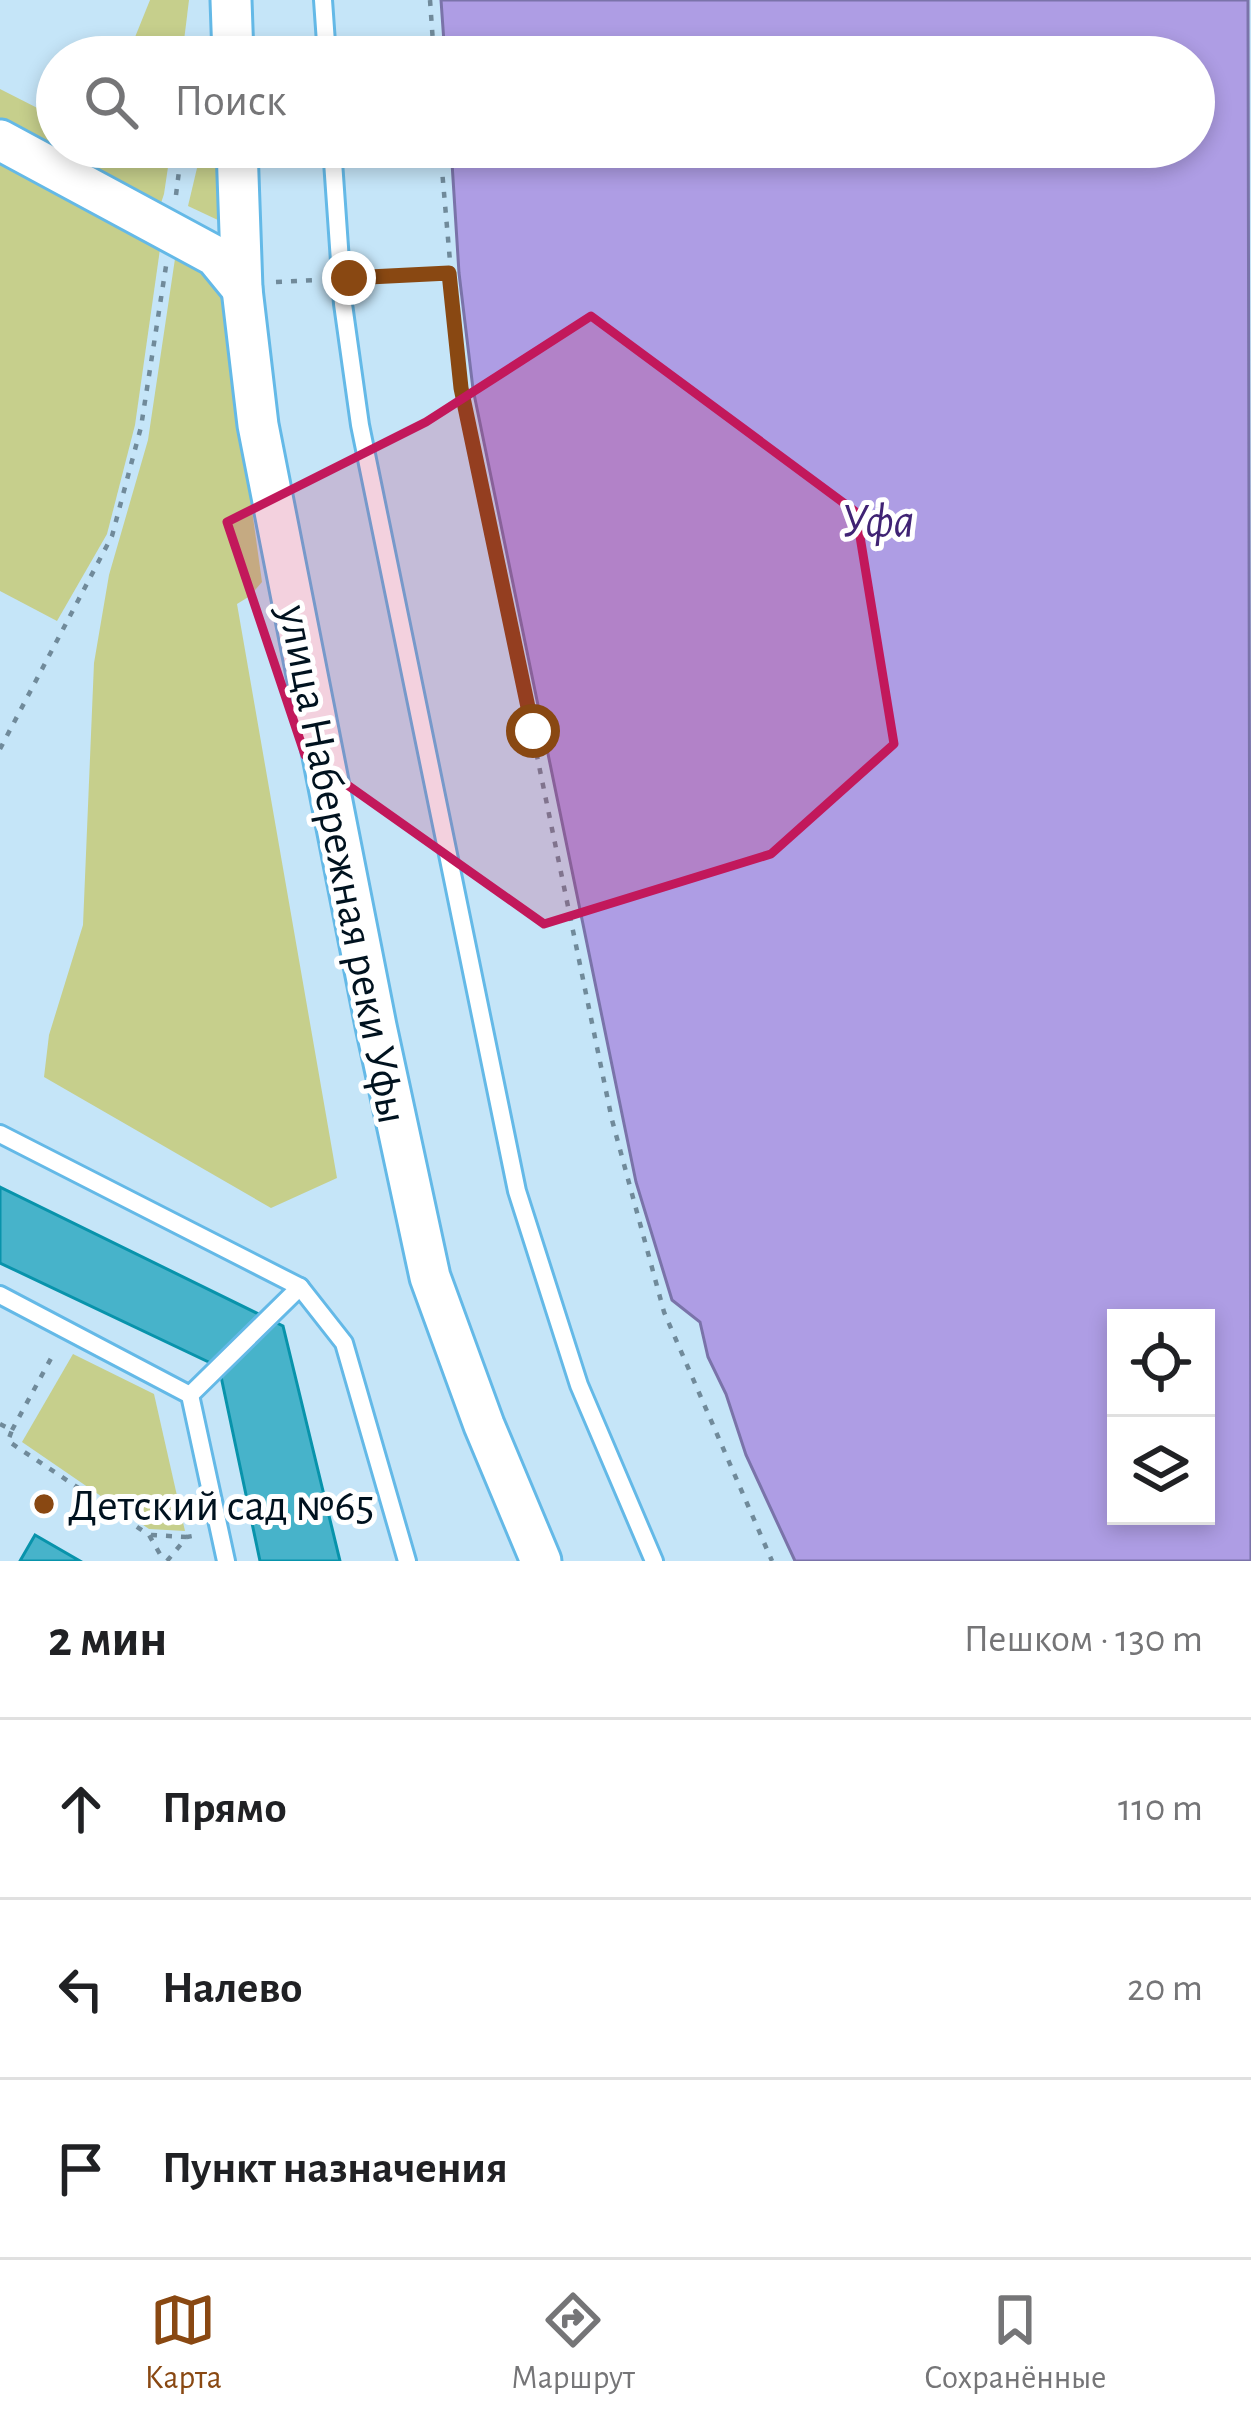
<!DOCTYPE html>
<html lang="ru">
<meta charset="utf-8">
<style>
body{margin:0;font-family:"Alegreya Sans",sans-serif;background:#f6f6f6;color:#202124}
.controls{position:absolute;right:36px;bottom:36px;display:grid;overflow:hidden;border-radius:0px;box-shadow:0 6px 18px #0003}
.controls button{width:108px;height:108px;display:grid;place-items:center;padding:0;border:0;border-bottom:3px solid #e0e0e0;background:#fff;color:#202124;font:60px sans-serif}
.stop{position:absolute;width:36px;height:36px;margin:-27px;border:9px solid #894812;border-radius:50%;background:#fff}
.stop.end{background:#894812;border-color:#fff;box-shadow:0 3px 12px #0008}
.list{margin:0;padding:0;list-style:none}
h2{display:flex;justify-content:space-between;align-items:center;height:156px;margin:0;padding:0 48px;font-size:51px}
h2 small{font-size:39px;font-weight:400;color:#757577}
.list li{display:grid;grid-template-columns:78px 1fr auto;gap:36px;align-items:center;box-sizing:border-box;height:180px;padding:0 48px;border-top:3px solid #e0e0e0}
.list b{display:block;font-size:45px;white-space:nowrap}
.list em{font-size:39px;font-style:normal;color:#757577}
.icon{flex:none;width:66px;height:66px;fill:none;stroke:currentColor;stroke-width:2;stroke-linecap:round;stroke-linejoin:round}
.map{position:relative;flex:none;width:1251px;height:1561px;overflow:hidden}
.search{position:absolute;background:#fff;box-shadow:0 6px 18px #0003;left:36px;right:36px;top:36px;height:132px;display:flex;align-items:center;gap:30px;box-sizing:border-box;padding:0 42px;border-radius:66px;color:#757577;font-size:45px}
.sheet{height:696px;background:#fff}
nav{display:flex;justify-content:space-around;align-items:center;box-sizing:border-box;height:168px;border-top:3px solid #e0e0e0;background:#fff;font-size:33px;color:#757577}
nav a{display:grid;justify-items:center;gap:6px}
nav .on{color:#894812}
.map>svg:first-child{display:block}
.green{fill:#c6cf8c}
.water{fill:#ae9de4;stroke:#7a73a9;stroke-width:3;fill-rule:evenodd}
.building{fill:#47b3ca;stroke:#0893ab;stroke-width:3}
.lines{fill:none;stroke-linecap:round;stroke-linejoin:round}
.service-casing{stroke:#64b9e7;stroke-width:22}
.tertiary-casing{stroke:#64b9e7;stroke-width:45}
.path{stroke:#708a9a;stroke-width:4.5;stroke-dasharray:6 9;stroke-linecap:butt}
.service{stroke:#fff;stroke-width:16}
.tertiary{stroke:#fff;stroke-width:39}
.route{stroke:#894812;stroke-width:15}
.marked{fill:#c2185b;fill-opacity:0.2;stroke:#c2185b;stroke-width:9;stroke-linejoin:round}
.poi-dot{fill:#894812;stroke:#fff;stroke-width:4.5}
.labels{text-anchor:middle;stroke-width:10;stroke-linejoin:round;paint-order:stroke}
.street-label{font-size:45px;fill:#00121f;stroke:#fff}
.poi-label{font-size:45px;fill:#00121f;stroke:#fff;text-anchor:start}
.water-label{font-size:48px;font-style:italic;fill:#402374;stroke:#fff}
</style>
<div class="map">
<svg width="1251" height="1561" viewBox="0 0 1251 1561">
<rect width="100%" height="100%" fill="#c5e5f8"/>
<g class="green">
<path d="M150 0H189L182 57H127Z"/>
<path d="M0 89 57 118V147H171L164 194 158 212 0 127Z"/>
<path d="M202 147H225L220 221 188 206Z"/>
<path d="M0 159 161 242 135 425 107 534 57 621 0 591Z"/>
<path d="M176 252 213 273 222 295 262 582 250 596 237 604 337 1178 271 1208 44 1077 49 1035 83 925 94 663 109 575 148 440Z"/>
<path d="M73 1354 154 1394 185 1531 149 1529 22 1442Z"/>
</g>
<path class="water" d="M441 0H1248L1251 1561H795L746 1455 726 1394 708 1357 700 1322 672 1300 636 1182 473 389 459 273 451 147H1194V57H445ZM1116 1318H1206V1516H1116Z"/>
<g class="building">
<path d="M0 1187 283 1326 340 1561H260L219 1367 0 1263Z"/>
<path d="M35 1535 80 1561H20Z"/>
</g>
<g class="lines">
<g class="service-casing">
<g id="service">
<path d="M323 0 327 57"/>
<path d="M332 147 343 304 360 425 517 1191 579 1385 654 1561"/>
<path d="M0 1134 300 1287 344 1343 407 1561"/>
<path d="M0 1295 190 1395 226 1561"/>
<path d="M190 1395 300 1287"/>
</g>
</g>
<g class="tertiary-casing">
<g id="tertiary">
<path d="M231 0 233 57"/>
<path d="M0 140 215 256 242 289"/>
<path d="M237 147 242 289 258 425 376 1026 430 1277 484 1425 541 1561"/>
</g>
</g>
<g class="path">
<path d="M430 0 434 57"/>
<path d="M194 57 197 35"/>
<path d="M440 147 461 387 612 1120 664 1312 772 1561"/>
<path d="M176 195 182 147"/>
<path d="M360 277 449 273"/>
<path d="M276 282 318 280"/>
<path d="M0 749 112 536 141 427 166 266"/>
<path d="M0 1424 12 1430 8 1441 149 1535 164 1561"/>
<path d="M12 1430 55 1351"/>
<path d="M151 1535 187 1537"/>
<path d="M167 1561 187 1537 198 1535"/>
</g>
<use href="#service" class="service"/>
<use href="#tertiary" class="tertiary"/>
</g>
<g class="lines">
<path class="route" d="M349 278 449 273 461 388 533 731"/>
</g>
<path class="marked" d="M591 316 856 512 894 744 771 854 544 924 305 755 227 522 426 422Z"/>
<circle class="poi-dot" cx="44" cy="1504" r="12"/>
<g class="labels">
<g class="street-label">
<text transform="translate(345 864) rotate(79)" y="16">улица Набережная реки Уфы</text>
</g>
<g class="poi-label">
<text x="68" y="1520">Детский сад №65</text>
</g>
<g class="water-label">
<text x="878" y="537">Уфа</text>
</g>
</g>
</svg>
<div class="controls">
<button><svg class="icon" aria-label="locate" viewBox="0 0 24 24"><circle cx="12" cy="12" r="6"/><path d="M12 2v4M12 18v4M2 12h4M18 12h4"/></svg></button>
<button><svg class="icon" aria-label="layers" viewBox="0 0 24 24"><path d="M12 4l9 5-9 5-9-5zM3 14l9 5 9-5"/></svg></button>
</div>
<div class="stop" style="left:533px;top:731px"></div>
<div class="stop end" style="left:349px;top:278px"></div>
<div class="search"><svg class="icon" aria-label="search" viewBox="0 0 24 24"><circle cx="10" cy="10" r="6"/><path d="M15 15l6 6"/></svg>Поиск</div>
</div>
<section class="sheet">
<h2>2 мин<small>Пешком · 130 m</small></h2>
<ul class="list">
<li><svg class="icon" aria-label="ahead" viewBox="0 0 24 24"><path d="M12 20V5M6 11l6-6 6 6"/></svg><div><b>Прямо</b></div><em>110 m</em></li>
<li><svg class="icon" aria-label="left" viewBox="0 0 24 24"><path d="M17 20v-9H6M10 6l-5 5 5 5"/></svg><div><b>Налево</b></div><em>20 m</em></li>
<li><svg class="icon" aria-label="arrive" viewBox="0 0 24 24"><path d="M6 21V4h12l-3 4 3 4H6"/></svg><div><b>Пункт назначения</b></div></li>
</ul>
</section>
<nav>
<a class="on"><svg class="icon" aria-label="map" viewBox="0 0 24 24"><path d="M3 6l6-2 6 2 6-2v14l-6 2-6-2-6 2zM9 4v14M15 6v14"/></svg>Карта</a>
<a><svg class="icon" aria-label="directions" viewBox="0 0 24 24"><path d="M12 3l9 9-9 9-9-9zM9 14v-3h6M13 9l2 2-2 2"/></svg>Маршрут</a>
<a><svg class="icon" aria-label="saved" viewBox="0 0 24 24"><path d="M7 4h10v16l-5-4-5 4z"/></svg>Сохранённые</a>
</nav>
